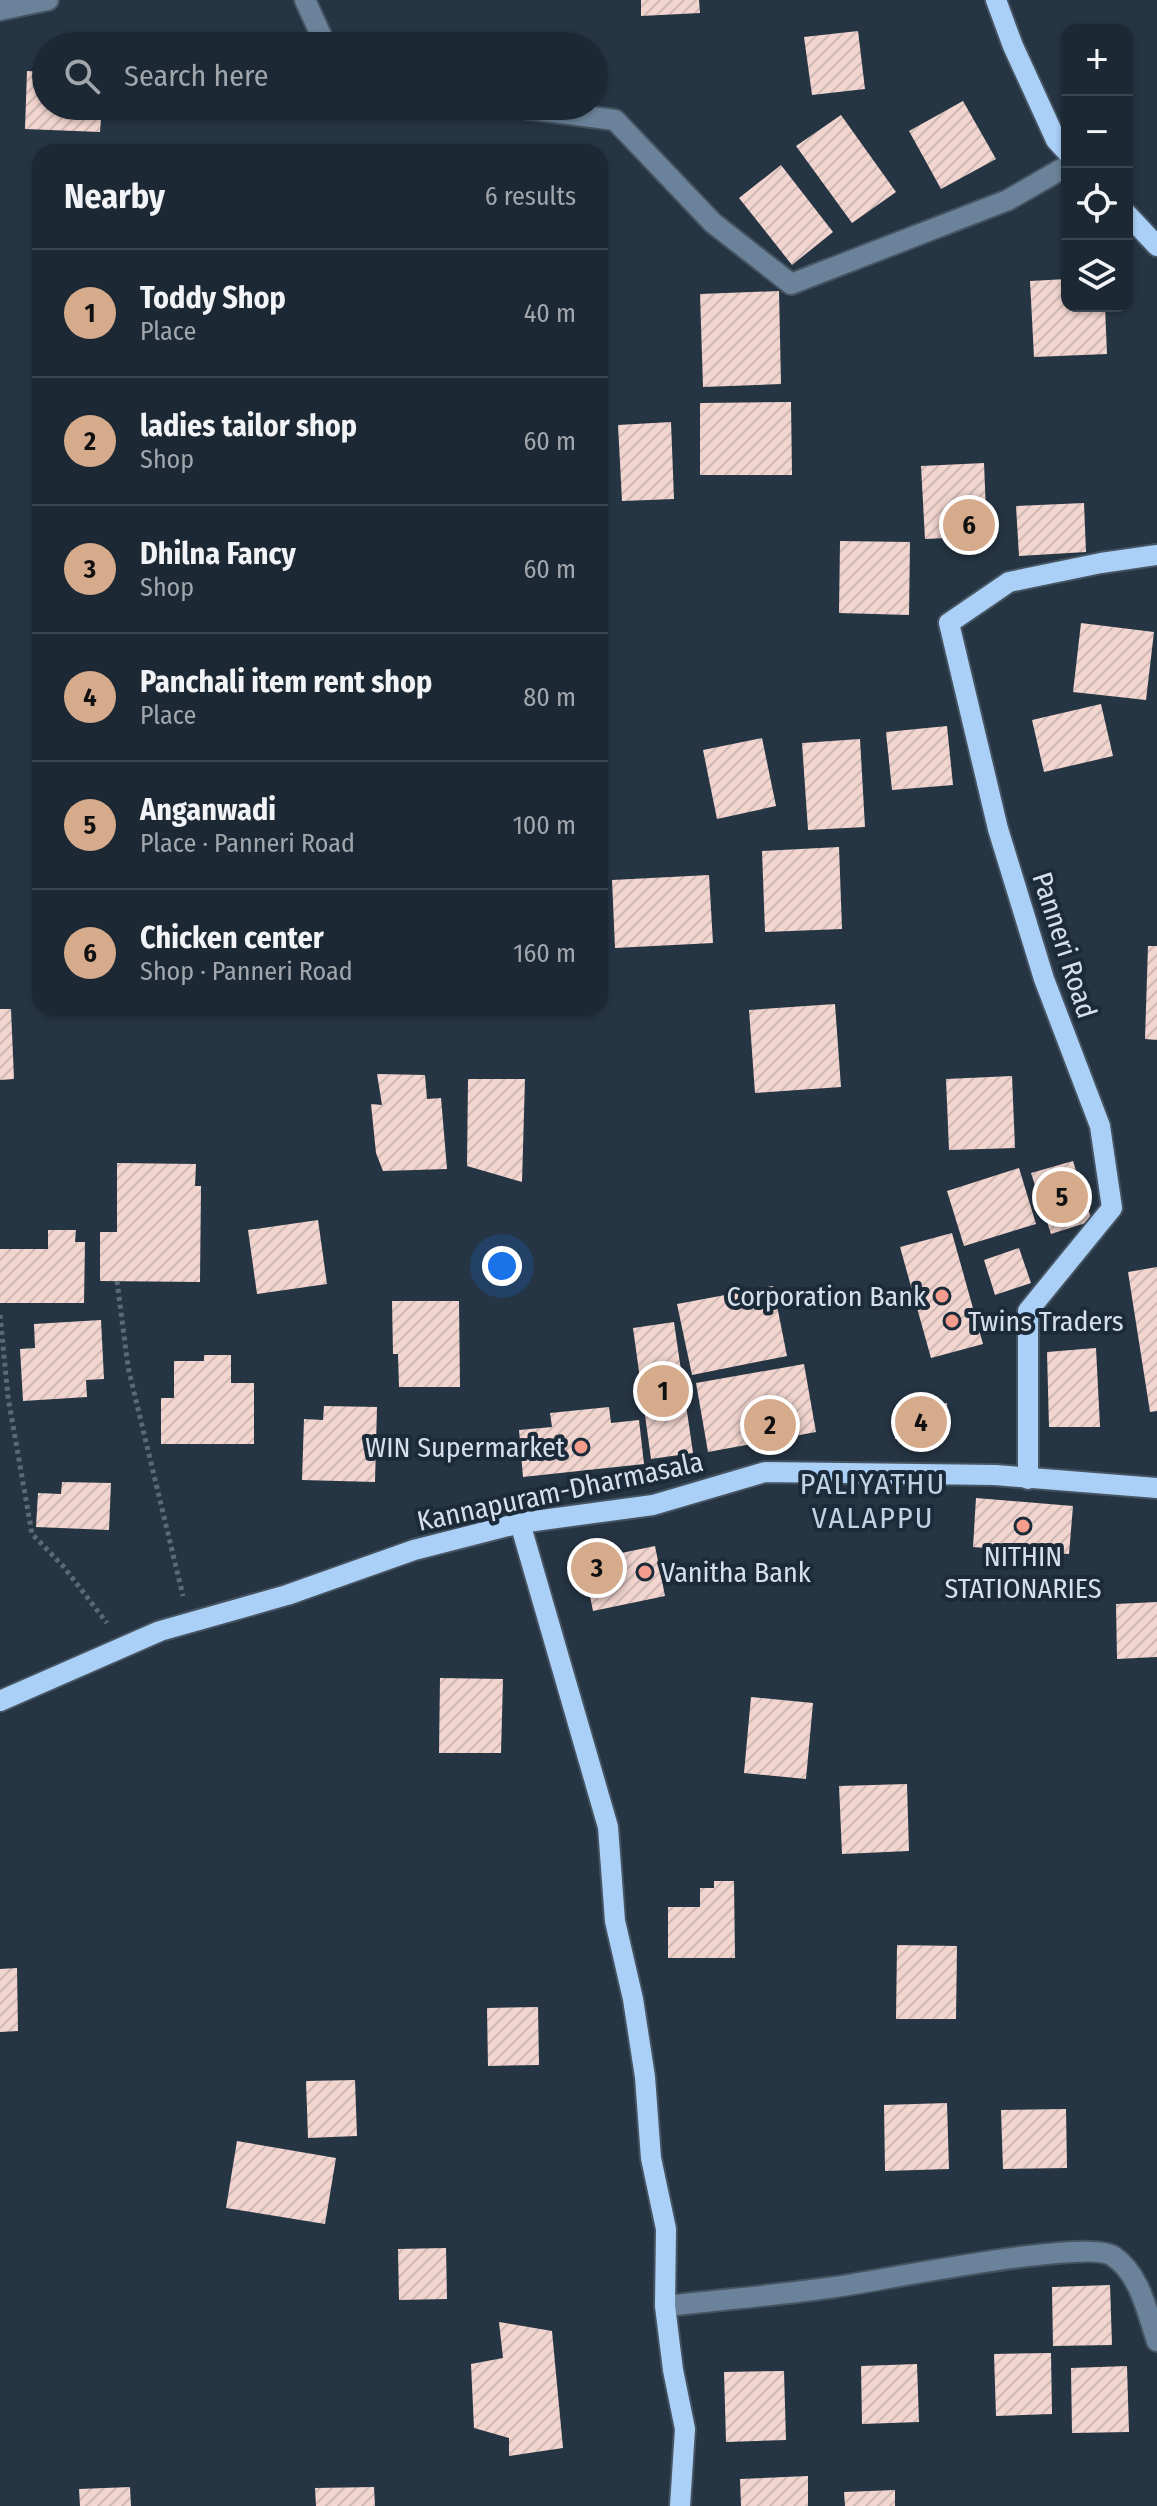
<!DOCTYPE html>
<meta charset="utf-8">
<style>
body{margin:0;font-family:"Fira Sans Condensed",sans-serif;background:#25303b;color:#f1f3f6}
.controls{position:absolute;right:24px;top:24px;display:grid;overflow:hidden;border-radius:16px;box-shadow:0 2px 6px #0004}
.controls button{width:72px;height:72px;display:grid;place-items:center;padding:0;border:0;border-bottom:2px solid #3a444e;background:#1c2833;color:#f1f3f6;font:40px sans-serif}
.you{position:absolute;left:502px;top:1266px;width:28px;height:28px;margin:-20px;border:6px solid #fff;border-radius:50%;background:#1a73e8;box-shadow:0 0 0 12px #1a73e833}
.badge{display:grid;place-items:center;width:52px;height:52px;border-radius:50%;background:#d6ab8b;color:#111;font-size:26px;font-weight:700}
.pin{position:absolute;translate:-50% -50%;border:4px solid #fff;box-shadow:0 2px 8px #0006}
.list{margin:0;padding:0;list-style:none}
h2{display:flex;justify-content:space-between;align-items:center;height:104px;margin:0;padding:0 32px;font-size:34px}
h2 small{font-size:26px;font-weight:400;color:#a0a6ac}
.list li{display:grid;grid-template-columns:52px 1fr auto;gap:24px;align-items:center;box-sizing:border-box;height:128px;padding:0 32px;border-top:2px solid #3a444e}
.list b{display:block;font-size:30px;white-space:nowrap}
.list p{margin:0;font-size:26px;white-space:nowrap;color:#a0a6ac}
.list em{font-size:26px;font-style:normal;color:#a0a6ac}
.icon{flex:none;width:44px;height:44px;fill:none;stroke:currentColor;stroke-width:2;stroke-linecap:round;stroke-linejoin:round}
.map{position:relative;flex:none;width:1157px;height:2506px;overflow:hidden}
.search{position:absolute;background:#1c2833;box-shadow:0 2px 6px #0004;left:32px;top:32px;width:576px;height:88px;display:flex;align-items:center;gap:20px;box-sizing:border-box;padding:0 28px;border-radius:44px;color:#a0a6ac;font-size:30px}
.panel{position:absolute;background:#1c2833;box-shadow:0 2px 6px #0004;left:32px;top:144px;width:576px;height:872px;border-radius:24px}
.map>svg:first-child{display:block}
.building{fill:url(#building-hatch)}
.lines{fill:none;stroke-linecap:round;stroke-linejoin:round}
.minor-casing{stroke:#465462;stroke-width:24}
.major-casing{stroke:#465462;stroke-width:24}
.path{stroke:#5c6977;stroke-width:5;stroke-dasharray:4 4;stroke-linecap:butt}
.minor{stroke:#6b839a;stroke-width:20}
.major{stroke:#aad0f7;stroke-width:20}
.poi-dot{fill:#f49d8c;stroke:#1c2b3a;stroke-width:3}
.labels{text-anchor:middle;stroke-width:8;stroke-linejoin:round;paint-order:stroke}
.street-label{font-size:28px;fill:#d6e0ea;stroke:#1c2b3a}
.poi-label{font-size:28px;fill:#d6e0ea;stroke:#1c2b3a;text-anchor:end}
.neighbourhood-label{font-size:30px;letter-spacing:2px;fill:#bfd2e5;stroke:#1c2b3a}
</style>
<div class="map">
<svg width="1157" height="2506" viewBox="0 0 1157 2506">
<defs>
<pattern id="building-hatch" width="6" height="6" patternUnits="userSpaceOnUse" patternTransform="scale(2)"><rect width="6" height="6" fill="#f2d5cf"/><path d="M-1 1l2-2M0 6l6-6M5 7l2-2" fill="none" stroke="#ceb8b4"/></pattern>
</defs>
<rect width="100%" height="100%" fill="#263544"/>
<g class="building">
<path d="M641 0H699L700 13 641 16Z"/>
<path d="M858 31 865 89 812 95 804 37Z"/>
<path d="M27 71 46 72V106H102L100 132 25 129Z"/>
<path d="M963 101 996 159 941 189 909 131Z"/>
<path d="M123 106H204V109L123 116Z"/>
<path d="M841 115 896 192 852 223 796 146Z"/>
<path d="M781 165 833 232 792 265 739 198Z"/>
<path d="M1067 279V306H1105L1107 354 1034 357 1030 281Z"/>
<path d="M779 291 781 384 703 387 700 294Z"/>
<path d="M791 402 792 475H700V403Z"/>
<path d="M671 422 674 499 622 501 618 425Z"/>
<path d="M984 463 987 536 925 539 921 466Z"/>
<path d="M1084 503 1086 552 1019 556 1016 506Z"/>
<path d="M840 541 910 542 909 615 839 613Z"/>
<path d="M1081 623 1154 632 1146 700 1073 692Z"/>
<path d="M1101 704 1113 756 1044 772 1032 720Z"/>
<path d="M947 726 953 785 892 790 886 732Z"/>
<path d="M762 738 776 806 717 819 703 750Z"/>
<path d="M860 739 865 827 808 830 802 743Z"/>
<path d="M839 847 842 929 765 932 762 851Z"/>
<path d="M709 875 713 943 615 948 612 880Z"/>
<path d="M1148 946H1157V1040L1145 1039Z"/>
<path d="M835 1004 841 1087 755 1093 749 1010Z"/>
<path d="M0 1009H11L14 1079 0 1080Z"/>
<path d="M377 1074 425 1075 427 1099 441 1098 447 1169 383 1171 376 1153 371 1104 382 1105Z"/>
<path d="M1012 1076 1015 1148 949 1150 946 1079Z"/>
<path d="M468 1079H525L522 1182 467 1166Z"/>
<path d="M1073 1161 1092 1221 1051 1234 1031 1173Z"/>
<path d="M117 1163 196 1164 195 1186H201L200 1282 100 1281V1232H117Z"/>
<path d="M1019 1168 1036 1224 964 1246 947 1191Z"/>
<path d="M318 1220 327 1284 257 1294 248 1230Z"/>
<path d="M48 1230H76L75 1242H85L84 1303H0V1249H48Z"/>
<path d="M952 1233 983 1344 931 1358 900 1247Z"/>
<path d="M1019 1248 1031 1283 995 1295 984 1260Z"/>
<path d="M1157 1267V1411L1150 1412 1128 1272Z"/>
<path d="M773 1286 787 1356 692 1375 677 1304Z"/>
<path d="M392 1301H459L460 1387H399L398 1354H393Z"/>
<path d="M101 1320 104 1379 86 1380 87 1397 23 1401 20 1349 35 1348 34 1324Z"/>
<path d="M674 1322 693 1453 651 1459 633 1328Z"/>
<path d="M1096 1348 1100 1427H1049L1047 1352Z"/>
<path d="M204 1355H231V1383H254V1444H161V1398H174V1361H204Z"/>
<path d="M804 1364 816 1432 708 1452 696 1383Z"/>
<path d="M947 1403 949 1434 895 1439 893 1410Z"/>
<path d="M324 1406 377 1407 375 1482 302 1480 304 1419 323 1420Z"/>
<path d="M609 1407 611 1423 639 1420 644 1464 523 1477 519 1430 552 1427 550 1413Z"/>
<path d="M62 1482 111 1483 109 1530 36 1527 38 1493 61 1494Z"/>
<path d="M976 1498 1073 1506 1069 1554 973 1547Z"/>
<path d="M655 1546 665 1596 593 1611 583 1561Z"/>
<path d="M1157 1602V1657L1117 1659 1116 1604Z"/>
<path d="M440 1678 503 1679 501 1753H439Z"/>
<path d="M751 1697 813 1703 806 1779 744 1773Z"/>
<path d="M907 1784 909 1851 842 1854 839 1786Z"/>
<path d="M714 1881H734L735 1958H668V1907H700V1888H714Z"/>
<path d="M897 1945 957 1946 956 2019H896Z"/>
<path d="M17 1968 18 2031 0 2032V1969Z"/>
<path d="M538 2007 539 2065 488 2066 487 2008Z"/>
<path d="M355 2080 357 2136 308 2138 306 2081Z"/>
<path d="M947 2103 949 2169 885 2171 884 2105Z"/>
<path d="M1066 2109 1067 2168 1003 2169 1001 2110Z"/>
<path d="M237 2141 336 2158 325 2224 226 2208Z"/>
<path d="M446 2248 447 2299 399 2300 398 2249Z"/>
<path d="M1110 2285 1112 2345 1053 2346 1052 2287Z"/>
<path d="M499 2322 552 2331 563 2448 509 2456V2438L474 2428 471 2364 503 2358Z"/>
<path d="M1051 2353 1052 2414 996 2416 994 2354Z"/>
<path d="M917 2364 919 2422 862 2424 861 2366Z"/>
<path d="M1127 2366 1129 2432 1072 2433 1071 2368Z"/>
<path d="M784 2371 786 2440 726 2442 724 2372Z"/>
<path d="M808 2476V2506H741L740 2479Z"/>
<path d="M130 2487 131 2506H80L79 2489Z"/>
<path d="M374 2487 375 2506H316L315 2488Z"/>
<path d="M895 2490V2506H845L844 2492Z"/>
</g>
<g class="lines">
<g class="minor-casing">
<g id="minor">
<path d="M305 0 326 46"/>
<path d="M0 10 48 0"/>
<path d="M506 106 615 120 713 223 791 284 1008 200 1067 166"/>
<path d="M665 2306C722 2300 779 2295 835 2287 879 2281 1087 2238 1113 2256 1140 2274 1147 2312 1157 2341"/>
</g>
</g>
<g class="major-casing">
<g id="major">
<path d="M996 0 1013 46 1056 140 1067 152"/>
<path d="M1127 214 1157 246"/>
<path d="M1028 1479V1311L1112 1208 1100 1126 1044 979 998 829 949 623 1009 582 1101 563 1157 555"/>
<path d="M520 1523 608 1827 615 1921 633 1999 645 2077 651 2158 666 2229 665 2306 673 2370 685 2429 680 2506"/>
<path d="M0 1701 160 1631 287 1595 414 1550 520 1523 653 1505 765 1472 995 1475 1157 1488"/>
</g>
</g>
<g class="path">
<path d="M117 1281 128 1367 183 1596"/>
<path d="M0 1315 8 1397 32 1534 63 1566 107 1623"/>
</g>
<use href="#minor" class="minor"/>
<use href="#major" class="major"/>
</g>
<g class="poi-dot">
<circle cx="942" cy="1296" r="8"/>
<circle cx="952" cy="1321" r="8"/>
<circle cx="581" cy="1447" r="8"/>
<circle cx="1023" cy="1526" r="8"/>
<circle cx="645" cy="1572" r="8"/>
</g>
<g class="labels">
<g class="street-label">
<text transform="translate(1065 945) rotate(72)" y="10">Panneri Road</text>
<text transform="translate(560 1491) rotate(-12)" y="10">Kannapuram-Dharmasala</text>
</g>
<g class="poi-label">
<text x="926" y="1306">Corporation Bank</text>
<text x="968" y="1331" text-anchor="start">Twins Traders</text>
<text x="565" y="1457">WIN Supermarket</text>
<text x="1023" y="1566" text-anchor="middle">NITHIN<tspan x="1023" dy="32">STATIONARIES</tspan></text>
<text x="661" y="1582" text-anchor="start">Vanitha Bank</text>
</g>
<g class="neighbourhood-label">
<text x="873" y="1494">PALIYATHU<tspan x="873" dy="34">VALAPPU</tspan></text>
</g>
</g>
</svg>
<div class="controls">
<button>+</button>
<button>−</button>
<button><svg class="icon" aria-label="locate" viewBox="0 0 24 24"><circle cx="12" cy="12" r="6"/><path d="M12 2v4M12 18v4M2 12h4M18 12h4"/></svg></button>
<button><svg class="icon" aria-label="layers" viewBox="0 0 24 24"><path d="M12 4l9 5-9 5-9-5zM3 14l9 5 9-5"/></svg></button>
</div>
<div class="you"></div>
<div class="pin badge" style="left:663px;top:1391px">1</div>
<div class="pin badge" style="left:770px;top:1425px">2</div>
<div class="pin badge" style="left:597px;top:1568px">3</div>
<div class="pin badge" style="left:921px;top:1422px">4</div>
<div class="pin badge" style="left:1062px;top:1197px">5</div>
<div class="pin badge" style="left:969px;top:525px">6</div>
<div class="search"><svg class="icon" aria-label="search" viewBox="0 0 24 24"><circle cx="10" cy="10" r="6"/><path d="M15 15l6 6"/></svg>Search here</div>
<section class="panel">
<h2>Nearby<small>6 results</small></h2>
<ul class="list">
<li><span class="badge">1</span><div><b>Toddy Shop</b><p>Place</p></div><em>40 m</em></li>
<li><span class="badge">2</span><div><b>ladies tailor shop</b><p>Shop</p></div><em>60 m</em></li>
<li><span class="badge">3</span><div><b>Dhilna Fancy</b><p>Shop</p></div><em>60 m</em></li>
<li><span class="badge">4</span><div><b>Panchali item rent shop</b><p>Place</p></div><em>80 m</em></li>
<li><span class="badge">5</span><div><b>Anganwadi</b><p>Place · Panneri Road</p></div><em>100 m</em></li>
<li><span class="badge">6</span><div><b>Chicken center</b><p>Shop · Panneri Road</p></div><em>160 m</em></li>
</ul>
</section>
</div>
